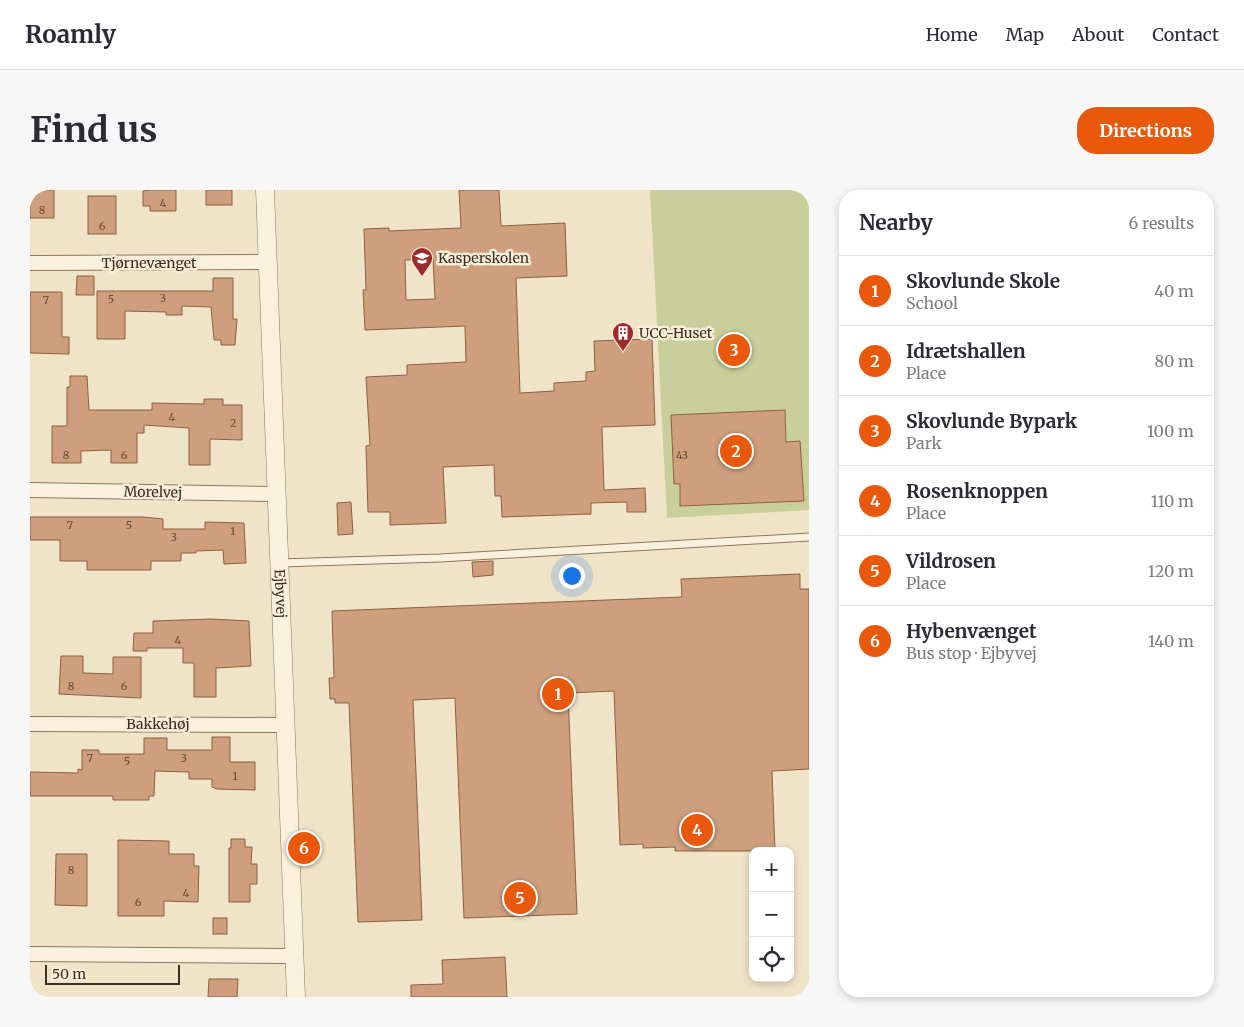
<!DOCTYPE html>
<meta charset="utf-8">
<style>
body{margin:0;font-family:Merriweather,serif;background:#f7f7f7;color:#2b2b33}
.controls{position:absolute;right:15px;bottom:15px;display:grid;overflow:hidden;border-radius:10px;box-shadow:0 2px 8px #0003}
.controls button{width:45px;height:45px;display:grid;place-items:center;padding:0;border:0;border-bottom:1px solid #e1e1e2;background:#fff;color:#2b2b33;font:25px sans-serif}
.scale{position:absolute;left:15px;bottom:12px;width:135px;box-sizing:border-box;padding-left:5px;border:2px solid #3d2e20;border-top:0;font-size:14px;line-height:18px;white-space:nowrap;color:#3d2e20;-webkit-text-stroke:4px #f7eed8;paint-order:stroke}
.you{position:absolute;left:541px;top:385px;width:18px;height:18px;margin:-12px;border:4px solid #fff;border-radius:50%;background:#1a73e8;box-shadow:0 0 0 8px #1a73e833}
.badge{display:grid;place-items:center;width:32px;height:32px;border-radius:50%;background:#ea580c;color:#fff;font-size:16px;font-weight:700}
.pin{position:absolute;translate:-50% -50%;border:2px solid #fff;box-shadow:0 1px 5px #0006}
.list{margin:0;padding:0;list-style:none}
h2{display:flex;justify-content:space-between;align-items:center;height:65px;margin:0;padding:0 20px;font-size:21px}
h2 small{font-size:16px;font-weight:400;color:#7c7c81}
.list li{display:grid;grid-template-columns:32px 1fr auto;gap:15px;align-items:center;box-sizing:border-box;height:70px;padding:0 20px;border-top:1px solid #e1e1e2}
.list b{display:block;font-size:19px;white-space:nowrap}
.list p{margin:0;font-size:16px;white-space:nowrap;color:#7c7c81}
.list em{font-size:16px;font-style:normal;color:#7c7c81}
.icon{flex:none;width:28px;height:28px;fill:none;stroke:currentColor;stroke-width:2;stroke-linecap:round;stroke-linejoin:round}
.map{position:relative;flex:none;width:779px;height:807px;overflow:hidden;border-radius:20px}
header{display:flex;align-items:center;gap:30px;box-sizing:border-box;height:70px;padding:0 25px;background:#fff;border-bottom:1px solid #e1e1e2}
header strong{font-size:24px}
nav{display:flex;gap:28px;margin-inline-start:auto;font-size:18px}
.intro{display:flex;align-items:center;justify-content:space-between;box-sizing:border-box;height:120px;padding:0 30px}
h1{margin:0;font-size:35px}
.button{padding:12px 22px;border-radius:20px;background:#ea580c;color:#fff;font-size:18px;font-weight:700}
main{display:flex;gap:30px;padding:0 30px}
aside{flex:1;background:#fff;border-radius:20px;box-shadow:0 2px 8px #0003}
.map>svg:first-child{display:block}
.green{fill:#c9cf9b}
.building{fill:#cf9f7d;stroke:#8d5f41;fill-rule:evenodd}
.lines{fill:none;stroke-linecap:round;stroke-linejoin:round}
.service-casing{stroke:#8d765c;stroke-width:9}
.minor-casing{stroke:#8d765c;stroke-width:16}
.tertiary-casing{stroke:#8d765c;stroke-width:19}
.service{stroke:#faf1dc;stroke-width:7}
.minor{stroke:#faf1dc;stroke-width:14}
.tertiary{stroke:#faf1dc;stroke-width:18}
.labels{text-anchor:middle;stroke-width:5;stroke-linejoin:round;paint-order:stroke}
.number-label{font-size:11px;fill:#624a37}
.poi-label{font-size:14px;fill:#3d2e20;stroke:#f7eed8;text-anchor:start}
.street-label{font-size:14px;fill:#3d2e20;stroke:#f7eed8}
</style>
<header>
<strong>Roamly</strong>
<nav><a>Home</a><a>Map</a><a>About</a><a>Contact</a></nav>
</header>
<div class="intro"><h1>Find us</h1><a class="button">Directions</a></div>
<main>
<div class="map">
<svg width="779" height="807" viewBox="0 0 779 807">
<rect width="100%" height="100%" fill="#f0e4c8"/>
<path class="green" d="M620 0H779V320L637 328Z"/>
<g class="building">
<rect x="0" y="0" width="24" height="28"/>
<path d="M121 0H146V21H120V16H113V1Z"/>
<rect x="176" y="0" width="26" height="15"/>
<path d="M429 0H469L471 36 535 33 537 86 486 88 490 203 524 201V193L556 191V182L565 181 564 151 622 149 625 235 572 237 574 300 615 298 616 322H597V312L561 313V324L472 327 471 306H465L464 275 413 277 416 333 360 335V322H338L336 256 340 255 336 187 377 185V175L436 172 435 136 335 140 333 100H336L334 39 359 38V41L431 38ZM403 69 405 109 376 110 375 70Z"/>
<rect x="58" y="6" width="28" height="38"/>
<path d="M47 86H64V105H46Z"/>
<path d="M183 88H203V129H207L205 155H191V150H184L181 117 152 116V125H136V122L95 121V149H67V101H183Z"/>
<path d="M0 102H32V147H39V164L0 163Z"/>
<path d="M40 186H57L59 220H122V213L174 214V209H193V215H212V250L180 249V275H159V238L114 235V243H107V273H81V260L51 261V273H22V236H37V197H40Z"/>
<path d="M755 220 756 252 770 251 774 311 650 316V294H644L641 225Z"/>
<path d="M321 312 323 344 308 345 307 313Z"/>
<path d="M0 327H113L133 329V339H175V332L214 333 216 373 194 374 193 360 166 361V363H151V371H121V380H57V371H30V350H0Z"/>
<path d="M463 371V385L443 387 442 372Z"/>
<path d="M770 384V399H779V579L742 581 745 661H645V657L613 658V654L590 655 584 501 538 503 547 724 434 728 425 508 383 510 392 730 328 732 319 513H305V509H300L299 488H304L302 421 652 407 651 389Z"/>
<path d="M181 429 219 431 221 476 186 478V507H164V473H153V458H117V461H103L104 443H123V431Z"/>
<path d="M31 466H53V483L83 484V467H111V508L29 504Z"/>
<path d="M182 547H200V572H225V600L187 599 182 597V589H159V582L125 581 124 606H119V610H83V606H0V582L48 583V579L52 580V560H69V564H114V548H137V560H182Z"/>
<path d="M201 649H215V657H222L221 674H227V694H220V712H199V658H201Z"/>
<path d="M88 650 139 651V664H164V676H169L168 712 134 711V726H88Z"/>
<path d="M26 664H57V716L25 715Z"/>
<rect x="183" y="728" width="14" height="16"/>
<path d="M475 767 477 807H381V795L413 794 412 770Z"/>
<path d="M179 789H208L207 807H178Z"/>
</g>
<g class="lines">
<g class="service-casing">
<path id="service" d="M250 373 410 368 779 347"/>
</g>
<g class="minor-casing">
<g id="minor">
<path d="M0 73 238 72"/>
<path d="M0 300 247 304"/>
<path d="M0 534 256 535"/>
<path d="M0 764 265 766"/>
</g>
</g>
<g class="tertiary-casing">
<g id="tertiary">
<path id="s1" d="M235 0 266 807"/>
</g>
</g>
<use href="#service" class="service"/>
<use href="#minor" class="minor"/>
<use href="#tertiary" class="tertiary"/>
</g>
<defs>
<g id="school-pin" transform="scale(1.125)"><path d="M0 17L-7.5 6A9.5 9.5 0 1 1 7.5 6Z" fill="#9e2a2b" stroke="#f7eed8"/><path d="M0-5L7-2L0 1L-7-2ZM-4 1L0 2.5L4 1V4Q0 6-4 4Z" fill="#fff"/></g>
<g id="building-pin" transform="scale(1.125)"><path d="M0 17L-7.5 6A9.5 9.5 0 1 1 7.5 6Z" fill="#9e2a2b" stroke="#f7eed8"/><path d="M-4-6H4V6H1V3H-1V6H-4ZM-2.5-4.3h1.7v1.8h-1.7ZM.8-4.3h1.7v1.8H.8ZM-2.5-1h1.7V.8h-1.7ZM.8-1h1.7V.8H.8Z" fill="#fff"/></g>
</defs>
<g fill-rule="evenodd">
<use href="#school-pin" x="392" y="68"/>
<use href="#building-pin" x="593" y="143"/>
</g>
<g class="labels">
<g class="number-label">
<text x="133" y="17">4</text>
<text x="12" y="24">8</text>
<text x="72" y="40">6</text>
<text x="133" y="112">3</text>
<text x="81" y="113">5</text>
<text x="16" y="114">7</text>
<text x="142" y="231">4</text>
<text x="203" y="237">2</text>
<text x="36" y="269">8</text>
<text x="94" y="269">6</text>
<text x="652" y="269">43</text>
<text x="40" y="339">7</text>
<text x="99" y="339">5</text>
<text x="203" y="345">1</text>
<text x="144" y="351">3</text>
<text x="148" y="454">4</text>
<text x="41" y="500">8</text>
<text x="94" y="500">6</text>
<text x="60" y="572">7</text>
<text x="154" y="572">3</text>
<text x="97" y="575">5</text>
<text x="205" y="590">1</text>
<text x="41" y="684">8</text>
<text x="156" y="707">4</text>
<text x="108" y="716">6</text>
</g>
<g class="poi-label">
<text x="408" y="73">Kasperskolen</text>
<text x="609" y="148">UCC-Huset</text>
</g>
<g class="street-label">
<text x="119" y="78">Tjørnevænget</text>
<text transform="translate(123 302) rotate(1)" y="5">Morelvej</text>
<text dy="5" stroke="none"><textPath href="#s1" startOffset="404">Ejbyvej</textPath></text>
<text x="128" y="539">Bakkehøj</text>
</g>
</g>
</svg>
<div class="controls">
<button>+</button>
<button>−</button>
<button><svg class="icon" aria-label="locate" viewBox="0 0 24 24"><circle cx="12" cy="12" r="6"/><path d="M12 2v4M12 18v4M2 12h4M18 12h4"/></svg></button>
</div>
<div class="scale">50 m</div>
<div class="you"></div>
<div class="pin badge" style="left:528px;top:504px">1</div>
<div class="pin badge" style="left:706px;top:261px">2</div>
<div class="pin badge" style="left:704px;top:160px">3</div>
<div class="pin badge" style="left:667px;top:640px">4</div>
<div class="pin badge" style="left:490px;top:708px">5</div>
<div class="pin badge" style="left:274px;top:658px">6</div>
</div>
<aside>
<h2>Nearby<small>6 results</small></h2>
<ul class="list">
<li><span class="badge">1</span><div><b>Skovlunde Skole</b><p>School</p></div><em>40 m</em></li>
<li><span class="badge">2</span><div><b>Idrætshallen</b><p>Place</p></div><em>80 m</em></li>
<li><span class="badge">3</span><div><b>Skovlunde Bypark</b><p>Park</p></div><em>100 m</em></li>
<li><span class="badge">4</span><div><b>Rosenknoppen</b><p>Place</p></div><em>110 m</em></li>
<li><span class="badge">5</span><div><b>Vildrosen</b><p>Place</p></div><em>120 m</em></li>
<li><span class="badge">6</span><div><b>Hybenvænget</b><p>Bus stop · Ejbyvej</p></div><em>140 m</em></li>
</ul>
</aside>
</main>
